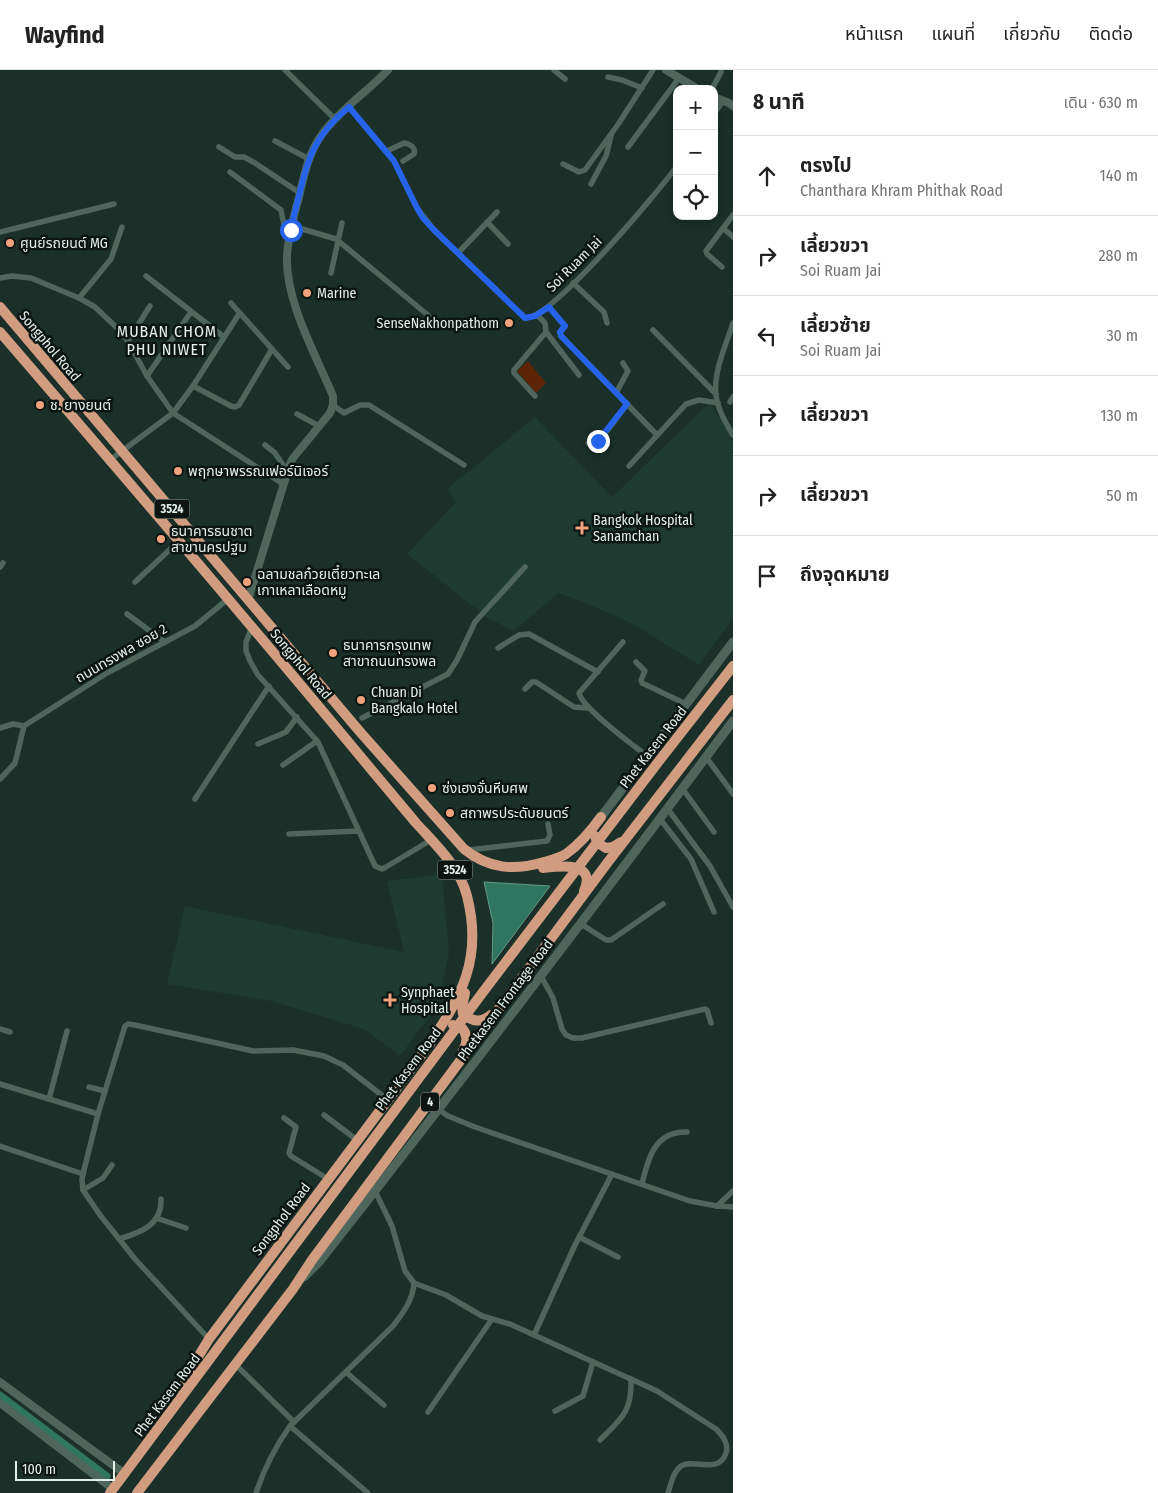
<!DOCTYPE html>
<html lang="th">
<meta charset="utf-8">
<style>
body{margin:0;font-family:"Fira Sans Condensed","Noto Sans Thai",sans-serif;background:#f2f2f2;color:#222}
.controls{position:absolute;right:15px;top:15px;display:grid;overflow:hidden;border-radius:10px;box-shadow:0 2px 8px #0003}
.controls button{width:45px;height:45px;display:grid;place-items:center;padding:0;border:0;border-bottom:1px solid #e0e0e0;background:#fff;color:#222;font:25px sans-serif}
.scale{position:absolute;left:15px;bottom:12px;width:100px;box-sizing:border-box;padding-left:5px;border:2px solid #e2efea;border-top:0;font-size:14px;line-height:18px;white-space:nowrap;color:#e2efea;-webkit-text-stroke:4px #0c1512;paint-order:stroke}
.stop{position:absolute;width:15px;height:15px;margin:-11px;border:4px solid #2563eb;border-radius:50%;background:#fff}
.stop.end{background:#2563eb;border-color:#fff;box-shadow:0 1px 5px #0008}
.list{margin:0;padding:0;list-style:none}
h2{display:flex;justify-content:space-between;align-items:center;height:65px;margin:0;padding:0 20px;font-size:21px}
h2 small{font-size:16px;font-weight:400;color:#767676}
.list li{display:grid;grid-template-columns:32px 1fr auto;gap:15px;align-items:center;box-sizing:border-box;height:80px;padding:0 20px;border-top:1px solid #e0e0e0}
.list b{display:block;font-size:19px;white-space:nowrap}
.list p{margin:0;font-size:16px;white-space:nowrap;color:#767676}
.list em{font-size:16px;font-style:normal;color:#767676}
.icon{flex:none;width:28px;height:28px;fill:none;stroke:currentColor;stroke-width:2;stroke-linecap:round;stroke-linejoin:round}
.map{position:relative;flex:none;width:733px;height:1423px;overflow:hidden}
header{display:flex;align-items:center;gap:30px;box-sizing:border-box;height:70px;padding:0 25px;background:#fff;border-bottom:1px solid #e0e0e0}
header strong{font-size:24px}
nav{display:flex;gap:28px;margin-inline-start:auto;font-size:18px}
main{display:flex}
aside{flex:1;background:#fff}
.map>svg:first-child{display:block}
.built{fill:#1d3b31}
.pitch{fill:#5d2505}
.water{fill:#2f7560;stroke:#659a89}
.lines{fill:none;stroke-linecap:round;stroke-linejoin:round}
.canal{stroke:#2f7560;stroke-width:7}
.minor{stroke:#4f665d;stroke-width:5.5}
.tertiary{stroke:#4f665d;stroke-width:8}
.secondary{stroke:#4f665d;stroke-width:9}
.trunk{stroke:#d29c80;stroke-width:10}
.route{stroke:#2563eb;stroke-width:6}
.poi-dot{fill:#f1a17c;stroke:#0c1512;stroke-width:2}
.labels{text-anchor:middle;stroke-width:5;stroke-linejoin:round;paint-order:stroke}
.shield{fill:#0c1512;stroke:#a2aea9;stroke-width:1}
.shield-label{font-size:12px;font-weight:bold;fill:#e2efea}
.poi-label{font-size:14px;fill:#e2efea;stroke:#0c1512;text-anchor:start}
.street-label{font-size:14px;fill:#e2efea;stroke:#0c1512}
.quarter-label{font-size:16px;letter-spacing:1px;fill:#e2efea;stroke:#0c1512}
</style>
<header>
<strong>Wayfind</strong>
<nav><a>หน้าแรก</a><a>แผนที่</a><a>เกี่ยวกับ</a><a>ติดต่อ</a></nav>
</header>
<main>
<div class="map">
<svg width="733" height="1423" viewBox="0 0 733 1423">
<rect width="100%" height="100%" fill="#1a3028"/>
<g class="built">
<path d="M707 335 713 337 733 371V548L699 595 635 555 581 531 558 523 514 561 489 549 407 484 456 432 447 419 535 347 612 427Z"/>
<path d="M442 804 449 883 438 936 400 986 364 959 271 931 167 914 185 836 404 882 387 811Z"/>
</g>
<path class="pitch" d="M528 291 546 313 536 323 517 301Z"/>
<path class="water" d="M484 812 550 816 492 894 493 853Z"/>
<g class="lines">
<path class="canal" d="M0 1325 107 1406"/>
<g class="minor">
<path d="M285 0 335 49"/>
<path d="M554 0 565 9"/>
<path d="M608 7 622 10 642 18"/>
<path d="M712 19 721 2"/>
<path d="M349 37 394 91 417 138 434 160 525 248C552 249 658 122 677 96"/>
<path d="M714 44 723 31"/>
<path d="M275 71 309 89"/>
<path d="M219 77 235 87H244L255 93 300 123"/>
<path d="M628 77 679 8"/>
<path d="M387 81 404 73C410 74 416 77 414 84L403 91"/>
<path d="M563 94 579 102 585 100 619 53 653 0"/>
<path d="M230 102 281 140 284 155 291 160"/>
<path d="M591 114 606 86 611 66"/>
<path d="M487 152 508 174"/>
<path d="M292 156 336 169 429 246"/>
<path d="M723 158 733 167"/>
<path d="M0 162 114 134"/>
<path d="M458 183 497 142"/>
<path d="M722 197 707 184 706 181 733 145"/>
<path d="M331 203 342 153"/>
<path d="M146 206 224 267"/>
<path d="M0 208 12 206 31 208 79 228 95 237 117 258 128 271 147 306 173 343 283 414"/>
<path d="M573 213 604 242 607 253"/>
<path d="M79 228 111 189 122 157"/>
<path d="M231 233 288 297"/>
<path d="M549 237 565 256 560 262 561 266 657 365"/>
<path d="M537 245 545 253 546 262 579 305"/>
<path d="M733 253C726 275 713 302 716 326 718 340 726 354 733 365"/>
<path d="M653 260 716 324"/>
<path d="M128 271 150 236"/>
<path d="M147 306 191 242"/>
<path d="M193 316 231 336 235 337 239 335 272 279"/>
<path d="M616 323 628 301 623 293"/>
<path d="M535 326 514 303V300L546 262"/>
<path d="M730 332 733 327"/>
<path d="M333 335 344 343 360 335H369L464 395"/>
<path d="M297 344 319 356"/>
<path d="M588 373 598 371 601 369 627 334"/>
<path d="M265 375 275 383 287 401"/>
<path d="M110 390 173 343 193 316 239 244"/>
<path d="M629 396 686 334 699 330 718 333"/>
<path d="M0 497 3 493"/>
<path d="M135 512 179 471"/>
<path d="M127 544 165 572"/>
<path d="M252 557 246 572V581L250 591 258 605 318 672 375 796 382 799 386 797 431 770"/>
<path d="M623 572 579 623C582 638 633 675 647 686"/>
<path d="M498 578 519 565 529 564 598 602"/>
<path d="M636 592 645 601 641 610 642 613 686 634"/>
<path d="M525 619 532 612H536L574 637 588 638"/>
<path d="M362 648 448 604 457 590 475 552 525 497"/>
<path d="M24 656 107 603 195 556 228 529"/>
<path d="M0 658 13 654 24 656 15 693 0 709"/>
<path d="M258 674 286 662 297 647"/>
<path d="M706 687 733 724"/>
<path d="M283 695 317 671"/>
<path d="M682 718 714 762"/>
<path d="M195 729 269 616"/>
<path d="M667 738 710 796 733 837"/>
<path d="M660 749 691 789 714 842"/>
<path d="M289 764 358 761"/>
<path d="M468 780 547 771 550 765 548 754"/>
<path d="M581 854 606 870H611L663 834"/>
<path d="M541 906 553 928 562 959 566 965 573 968H582L705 939 707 940 711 953"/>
<path d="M0 959 10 962"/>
<path d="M0 1014 98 1044"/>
<path d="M89 1017 105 1021"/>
<path d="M49 1029 67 961"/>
<path d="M438 1039 448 1046 475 1057 690 1131 717 1136 733 1137"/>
<path d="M324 1045 357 1070"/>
<path d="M284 1048 296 1057 289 1083 291 1086 328 1109"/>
<path d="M0 1076 83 1104"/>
<path d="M642 1114C648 1088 655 1061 687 1062"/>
<path d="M83 1120 103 1108 112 1095"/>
<path d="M375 1121 392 1156 405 1201 414 1213 446 1225 482 1246 510 1254 657 1321 716 1359C722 1365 729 1373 726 1383 719 1405 693 1388 681 1396 673 1402 671 1414 668 1423"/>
<path d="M717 1136 733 1121"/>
<path d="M156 1148 186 1158"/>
<path d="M579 1167 618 1187"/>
<path d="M119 1169C140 1163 162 1155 161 1129"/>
<path d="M534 1265 575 1175 612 1104"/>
<path d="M209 1269 135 1189 100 1145 83 1120 82 1110 83 1104 98 1044 125 956 128 954 135 955 253 981 293 980 324 986 343 995 388 1030"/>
<path d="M235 1294 294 1352"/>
<path d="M347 1303 384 1335"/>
<path d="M555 1341 583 1326 593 1292"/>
<path d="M428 1342 492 1249"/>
<path d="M290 1356 368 1423"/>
<path d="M600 1370C622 1348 632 1342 631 1309"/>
<path d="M256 1423C264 1399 275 1377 290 1356L393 1256C403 1243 413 1230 414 1213"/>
</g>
<g class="tertiary">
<path d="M666 0 698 19"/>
<path d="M714 27 729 33 733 36"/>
<path d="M248 530 290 394 293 388 330 343 333 335V326C316 285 285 231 287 186 288 166 294 146 299 127 304 105 309 81 323 63 341 39 367 22 388 0"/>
<path d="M0 1312 125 1404"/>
<path d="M0 1333 113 1419"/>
</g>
<g class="secondary">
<path d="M601 747 733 572"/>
<path d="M304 1207 319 1192C460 1014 597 833 733 651"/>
</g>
<g class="trunk">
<path d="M0 237 361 663 464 779C489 799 514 801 544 792 552 790 560 788 566 784 580 774 591 761 601 747"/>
<path d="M0 262C124 406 248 551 370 698 385 716 400 734 416 753 435 774 460 797 467 826 483 888 462 926 428 976"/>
<path d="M595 766C596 772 602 776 606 778L613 777 621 772"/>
<path d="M543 798C560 796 597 791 584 821"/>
<path d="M465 923 462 937 463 944C473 952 481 953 491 945"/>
<path d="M453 955 461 957C468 964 468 972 463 981"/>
<path d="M181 1320 198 1287 209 1269 432 971"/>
<path d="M110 1423 483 922 659 691 733 596"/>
<path d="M137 1423 293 1219 312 1190 608 792 733 630"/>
</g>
</g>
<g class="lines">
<path class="route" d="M291 160C293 148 296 137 299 126 308 86 316 64 349 37L394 91 417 138 423 148 434 160 525 248 535 246 549 237 565 256 560 262 561 266 627 334 598 371"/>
</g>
<g class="poi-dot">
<circle cx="10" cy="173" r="5"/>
<circle cx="307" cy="223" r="5"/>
<circle cx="509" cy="253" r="5"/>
<circle cx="40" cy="335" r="5"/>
<circle cx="178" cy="401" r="5"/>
<path d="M579.5 450.5h5v5h5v5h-5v5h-5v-5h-5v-5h5z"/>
<circle cx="161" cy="469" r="5"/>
<circle cx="247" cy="512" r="5"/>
<circle cx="333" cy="583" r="5"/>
<circle cx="361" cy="630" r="5"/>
<circle cx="432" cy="718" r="5"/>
<circle cx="450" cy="743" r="5"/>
<path d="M387.5 922.5h5v5h5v5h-5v5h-5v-5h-5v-5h5z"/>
</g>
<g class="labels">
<g class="shield">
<rect x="154.5" y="429.5" width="35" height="19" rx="4"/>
<rect x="437.5" y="790.5" width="35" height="19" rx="4"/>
<rect x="421" y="1022.5" width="18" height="19" rx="4"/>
</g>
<g class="shield-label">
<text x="172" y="443">3524</text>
<text x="455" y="804">3524</text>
<text x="430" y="1036">4</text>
</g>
<g class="poi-label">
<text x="20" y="178">ศูนย์รถยนต์ MG</text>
<text x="317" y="228">Marine</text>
<text x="499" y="258" text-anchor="end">SenseNakhonpathom</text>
<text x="50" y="340">ช. ยางยนต์</text>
<text x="188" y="406">พฤกษาพรรณเฟอร์นิเจอร์</text>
<text x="593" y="455">Bangkok Hospital<tspan x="593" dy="16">Sanamchan</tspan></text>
<text x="171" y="466">ธนาคารธนชาต<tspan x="171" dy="16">สาขานครปฐม</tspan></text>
<text x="257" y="509">ฉลามชลก๋วยเตี๋ยวทะเล<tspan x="257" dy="16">เกาเหลาเลือดหมู</tspan></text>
<text x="343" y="580">ธนาคารกรุงเทพ<tspan x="343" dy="16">สาขาถนนทรงพล</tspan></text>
<text x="371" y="627">Chuan Di<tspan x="371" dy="16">Bangkalo Hotel</tspan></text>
<text x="442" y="723">ซ่งเฮงจั่นหีบศพ</text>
<text x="460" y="748">สถาพรประดับยนตร์</text>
<text x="401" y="927">Synphaet<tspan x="401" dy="16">Hospital</tspan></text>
</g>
<g class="street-label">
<text transform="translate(574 194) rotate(-45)" y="5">Soi Ruam Jai</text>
<text transform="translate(50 276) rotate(50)" y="5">Songphol Road</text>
<text transform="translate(121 583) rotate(-30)" y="5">ถนนทรงพล ซอย 2</text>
<text transform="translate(301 594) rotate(50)" y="5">Songphol Road</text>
<text transform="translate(653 677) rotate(-52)" y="5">Phet Kasem Road</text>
<text transform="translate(505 930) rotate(-53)" y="5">Phetkasem Frontage Road</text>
<text transform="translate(408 999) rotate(-53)" y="5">Phet Kasem Road</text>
<text transform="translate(281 1149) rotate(-53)" y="5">Songphol Road</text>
<text transform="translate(167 1325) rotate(-53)" y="5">Phet Kasem Road</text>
</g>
<g class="quarter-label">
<text x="167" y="267">MUBAN CHOM<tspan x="167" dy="18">PHU NIWET</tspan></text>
</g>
</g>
</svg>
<div class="controls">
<button>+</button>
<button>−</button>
<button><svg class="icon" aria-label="locate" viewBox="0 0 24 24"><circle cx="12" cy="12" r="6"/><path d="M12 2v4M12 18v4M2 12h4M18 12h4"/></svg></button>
</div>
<div class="scale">100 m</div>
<div class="stop" style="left:291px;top:160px"></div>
<div class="stop end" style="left:598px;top:371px"></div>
</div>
<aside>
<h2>8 นาที<small>เดิน · 630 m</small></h2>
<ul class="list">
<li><svg class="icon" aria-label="ahead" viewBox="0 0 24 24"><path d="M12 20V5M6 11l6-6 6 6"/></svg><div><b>ตรงไป</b><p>Chanthara Khram Phithak Road</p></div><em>140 m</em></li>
<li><svg class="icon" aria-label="right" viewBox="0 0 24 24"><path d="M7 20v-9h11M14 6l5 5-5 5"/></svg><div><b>เลี้ยวขวา</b><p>Soi Ruam Jai</p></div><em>280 m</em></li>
<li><svg class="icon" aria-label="left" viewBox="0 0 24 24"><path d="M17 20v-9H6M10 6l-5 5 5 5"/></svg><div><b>เลี้ยวซ้าย</b><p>Soi Ruam Jai</p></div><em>30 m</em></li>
<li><svg class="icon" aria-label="right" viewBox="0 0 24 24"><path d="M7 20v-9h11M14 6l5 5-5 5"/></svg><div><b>เลี้ยวขวา</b></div><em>130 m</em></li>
<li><svg class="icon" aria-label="right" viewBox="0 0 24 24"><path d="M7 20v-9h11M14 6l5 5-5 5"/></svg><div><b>เลี้ยวขวา</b></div><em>50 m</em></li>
<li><svg class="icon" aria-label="arrive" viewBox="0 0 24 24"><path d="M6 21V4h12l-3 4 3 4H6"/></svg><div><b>ถึงจุดหมาย</b></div></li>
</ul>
</aside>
</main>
